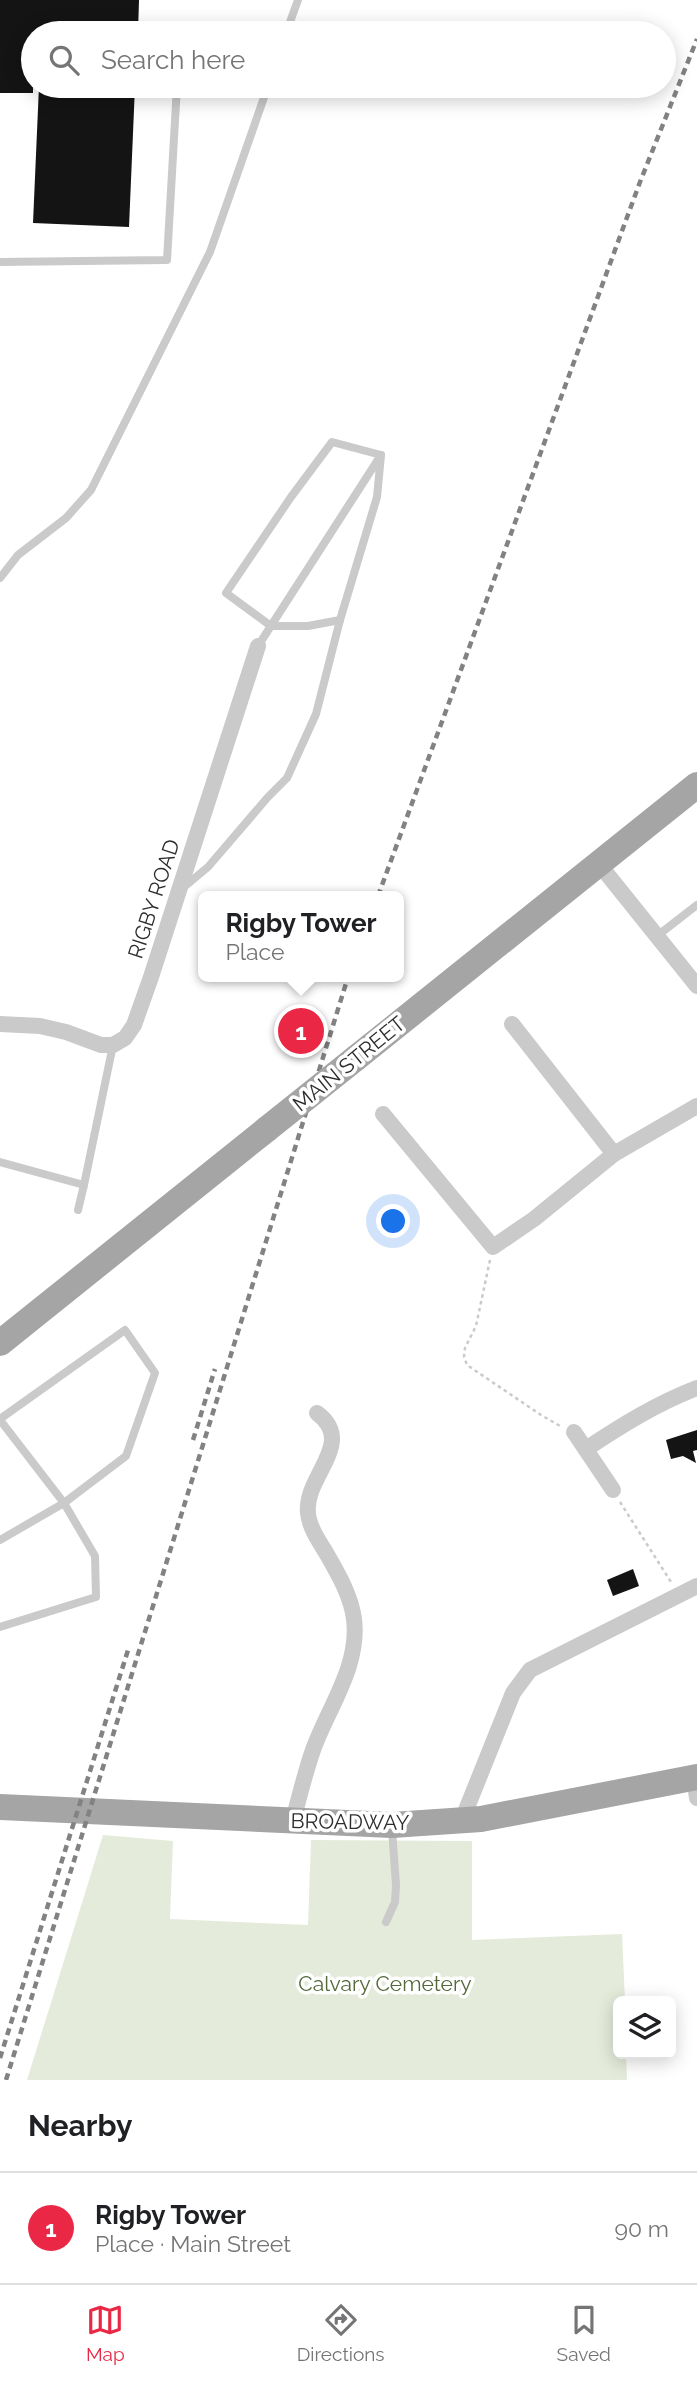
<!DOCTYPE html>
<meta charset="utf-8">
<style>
body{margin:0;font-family:Raleway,sans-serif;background:#f6f6f6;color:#202124}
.controls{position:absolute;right:21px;bottom:21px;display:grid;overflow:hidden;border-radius:10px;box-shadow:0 4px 18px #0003}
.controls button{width:63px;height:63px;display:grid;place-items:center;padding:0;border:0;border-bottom:2px solid #e0e0e0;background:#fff;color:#202124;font:35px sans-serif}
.you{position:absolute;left:394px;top:1222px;width:24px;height:24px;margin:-18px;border:5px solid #fff;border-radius:50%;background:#1a73e8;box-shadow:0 0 0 10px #1a73e833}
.badge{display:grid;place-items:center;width:46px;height:46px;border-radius:50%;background:#ea2845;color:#fff;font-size:23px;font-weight:700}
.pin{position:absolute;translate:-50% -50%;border:4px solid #fff;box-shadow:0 2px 7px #0006}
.popup{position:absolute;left:198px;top:891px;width:206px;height:91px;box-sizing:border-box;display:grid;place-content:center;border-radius:10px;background:#fff;filter:drop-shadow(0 2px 5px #0005);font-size:23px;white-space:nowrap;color:#757577}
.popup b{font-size:26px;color:#202124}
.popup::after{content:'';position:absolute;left:50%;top:100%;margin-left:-14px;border:14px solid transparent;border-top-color:#fff}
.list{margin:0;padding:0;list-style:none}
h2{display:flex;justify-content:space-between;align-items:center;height:91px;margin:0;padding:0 28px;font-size:30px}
h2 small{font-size:23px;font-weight:400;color:#757577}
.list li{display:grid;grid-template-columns:46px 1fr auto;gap:21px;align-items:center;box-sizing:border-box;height:112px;padding:0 28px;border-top:2px solid #e0e0e0}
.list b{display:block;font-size:26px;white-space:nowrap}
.list p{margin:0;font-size:23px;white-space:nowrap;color:#757577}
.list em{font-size:23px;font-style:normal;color:#757577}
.icon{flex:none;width:38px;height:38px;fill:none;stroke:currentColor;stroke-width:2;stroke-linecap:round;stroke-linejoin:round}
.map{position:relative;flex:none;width:697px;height:2080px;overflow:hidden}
.search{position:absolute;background:#fff;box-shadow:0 4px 18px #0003;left:21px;right:21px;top:21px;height:77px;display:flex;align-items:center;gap:18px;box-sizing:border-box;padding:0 24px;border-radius:38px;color:#757577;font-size:26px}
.sheet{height:203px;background:#fff}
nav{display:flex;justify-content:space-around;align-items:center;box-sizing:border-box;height:98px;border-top:2px solid #e0e0e0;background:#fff;font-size:19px;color:#757577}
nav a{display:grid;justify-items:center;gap:4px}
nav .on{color:#ea2845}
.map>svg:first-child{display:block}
.green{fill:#e4ebda}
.building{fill:#141414}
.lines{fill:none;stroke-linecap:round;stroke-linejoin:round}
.path{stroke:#cacaca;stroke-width:2.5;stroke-dasharray:3.5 3.5;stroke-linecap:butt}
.lane{stroke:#cacaca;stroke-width:8}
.street{stroke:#cacaca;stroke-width:16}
.primary{stroke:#a5a5a5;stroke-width:26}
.rail{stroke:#828282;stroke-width:4.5;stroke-dasharray:7 5;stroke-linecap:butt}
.primary-bridge{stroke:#a5a5a5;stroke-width:26}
.labels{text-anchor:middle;stroke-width:7;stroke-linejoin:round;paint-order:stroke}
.street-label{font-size:21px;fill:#2d2d2d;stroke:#fff}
.park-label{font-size:21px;fill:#536939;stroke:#fff}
</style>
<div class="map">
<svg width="697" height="2080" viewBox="0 0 697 2080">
<rect width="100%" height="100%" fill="#fff"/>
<path class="green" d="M103 1835 173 1841 170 1919 308 1925 311 1840 472 1841V1940L622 1934 625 2001H618V2054H626L627 2080H27Z"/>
<g class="building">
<path d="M0 0H139L138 33H33V93H0Z"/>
<path d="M39 86H135L129 227 33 223Z"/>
<path d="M296 1020 311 1024 306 1043 290 1038Z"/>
<path d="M697 1430V1450L693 1451 696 1463 683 1456 671 1459 666 1440Z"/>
<path d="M633 1569 639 1586 613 1596 607 1580Z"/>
</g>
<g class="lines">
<g class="path">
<path d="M490 1260 476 1326 465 1348 464 1357 467 1365 541 1415 560 1426"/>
<path d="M620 1502 671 1582"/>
</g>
<g class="lane">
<path d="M180 33 181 28"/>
<path d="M286 33 298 0"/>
<path d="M0 262 167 260 177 86"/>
<path d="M0 578 18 555 66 518 91 490 210 252 268 86"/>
<path d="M340 620 308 626H271L226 593 291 497 332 442 381 455"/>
<path d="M184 887 208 867 268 797 287 778 316 714 340 620 377 497 381 455 258 646"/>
<path d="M657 936 697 905"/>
<path d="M0 1162 84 1185 113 1045"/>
<path d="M78 1210 84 1185"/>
<path d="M0 1419 125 1330 155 1373 126 1456 64 1503 0 1540"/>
<path d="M0 1420 64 1503 95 1556 96 1597 0 1627"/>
<path d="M386 1922 395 1902 396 1885 392 1829"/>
</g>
<g class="street">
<path d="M599 864 697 986"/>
<path d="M0 1024 40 1026 66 1032 101 1045H113L125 1038 134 1025 151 977 258 646"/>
<path d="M512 1024 614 1154"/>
<path d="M383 1114 493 1247 534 1219 614 1154 697 1106"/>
<path d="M574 1432 613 1490"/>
<path d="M586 1449C622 1425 656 1404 697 1388"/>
<path d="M694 1777 697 1798"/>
<path d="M462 1820 513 1693 530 1670 697 1586"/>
<path d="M293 1821C299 1797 305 1773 313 1750 328 1708 360 1666 354 1619 351 1595 337 1572 325 1551 318 1540 309 1526 308 1513 304 1476 357 1443 317 1413"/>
</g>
<g class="primary">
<path d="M356 1058 697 785"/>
<path d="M0 1343 267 1129"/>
<path d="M0 1807 392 1825 481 1819 697 1777"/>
</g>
<g class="rail">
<path d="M378 896 640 182 697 39"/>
<path d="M193 1440 215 1369"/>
<path d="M0 2058 129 1647"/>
<path d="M6 2080 348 977"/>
</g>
<path class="primary-bridge" d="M267 1129 356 1058"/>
</g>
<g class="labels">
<g class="street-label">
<text transform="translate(154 899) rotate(-72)" y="7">RIGBY ROAD</text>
<text transform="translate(349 1064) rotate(-39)" y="7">MAIN STREET</text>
<text transform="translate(350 1822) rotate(1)" y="7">BROADWAY</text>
</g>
<g class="park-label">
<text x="385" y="1991">Calvary Cemetery</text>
</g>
</g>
</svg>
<div class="controls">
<button><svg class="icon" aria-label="layers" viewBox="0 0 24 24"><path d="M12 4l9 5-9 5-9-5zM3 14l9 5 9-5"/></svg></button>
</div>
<div class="you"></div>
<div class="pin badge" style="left:301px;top:1031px">1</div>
<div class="popup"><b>Rigby Tower</b>Place</div>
<div class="search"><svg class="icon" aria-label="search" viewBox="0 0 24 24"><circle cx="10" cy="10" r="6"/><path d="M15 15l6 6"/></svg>Search here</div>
</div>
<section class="sheet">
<h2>Nearby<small></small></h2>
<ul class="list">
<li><span class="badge">1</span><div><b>Rigby Tower</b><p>Place · Main Street</p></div><em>90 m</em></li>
</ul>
</section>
<nav>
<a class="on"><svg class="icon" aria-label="map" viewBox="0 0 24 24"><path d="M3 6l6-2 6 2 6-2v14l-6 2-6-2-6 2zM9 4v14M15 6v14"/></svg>Map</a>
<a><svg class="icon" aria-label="directions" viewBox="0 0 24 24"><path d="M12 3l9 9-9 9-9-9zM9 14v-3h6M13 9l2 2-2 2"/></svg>Directions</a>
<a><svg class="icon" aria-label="saved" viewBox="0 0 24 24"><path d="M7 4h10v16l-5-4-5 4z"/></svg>Saved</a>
</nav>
